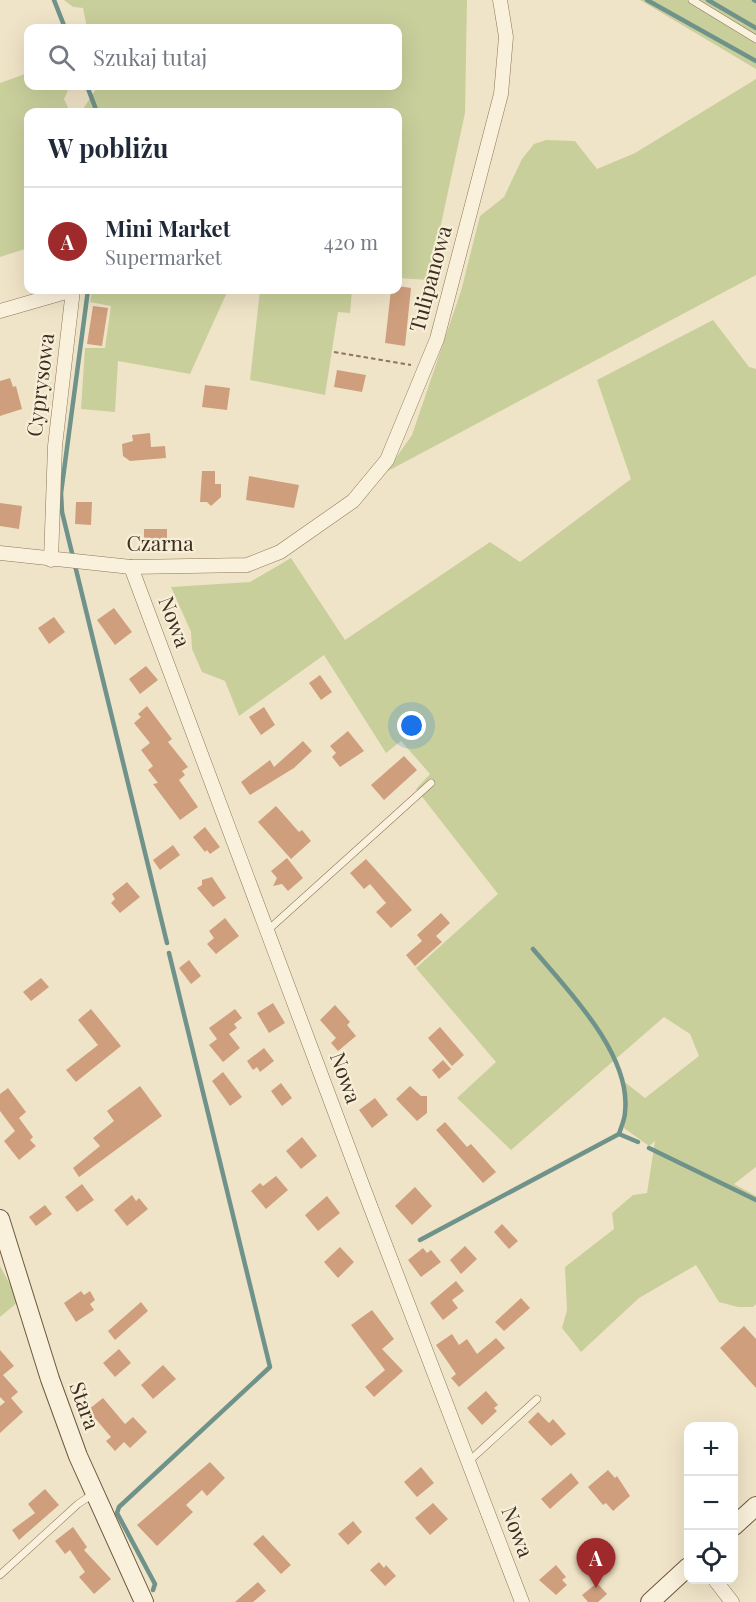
<!DOCTYPE html>
<html lang="pl">
<meta charset="utf-8">
<style>
body{margin:0;font-family:"Playfair Display",serif;background:#f6f6f7;color:#1f2937}
.controls{position:absolute;right:18px;bottom:18px;display:grid;overflow:hidden;border-radius:12px;box-shadow:0 6px 24px #0002}
.controls button{width:54px;height:54px;display:grid;place-items:center;padding:0;border:0;border-bottom:2px solid #e0e1e3;background:#fff;color:#1f2937;font:30px sans-serif}
.you{position:absolute;left:412px;top:726px;width:21px;height:21px;margin:-15px;border:4px solid #fff;border-radius:50%;background:#1a73e8;box-shadow:0 0 0 9px #1a73e833}
.badge{display:grid;place-items:center;width:39px;height:39px;border-radius:50%;background:#9e2a2b;color:#fff;font-size:20px;font-weight:700}
.pin{position:absolute;translate:-50% -50px;filter:drop-shadow(0 2px 3px #0008)}
.pin::after{content:'';position:absolute;top:32px;width:21px;height:18px;background:inherit;clip-path:polygon(0 0,100% 0,50% 100%)}
.list{margin:0;padding:0;list-style:none}
h2{display:flex;justify-content:space-between;align-items:center;height:78px;margin:0;padding:0 24px;font-size:26px}
h2 small{font-size:20px;font-weight:400;color:#747a83}
.list li{display:grid;grid-template-columns:39px 1fr auto;gap:18px;align-items:center;box-sizing:border-box;height:108px;padding:0 24px;border-top:2px solid #e0e1e3}
.list b{display:block;font-size:22px;white-space:nowrap}
.list p{margin:0;font-size:20px;white-space:nowrap;color:#747a83}
.list em{font-size:20px;font-style:normal;color:#747a83}
.icon{flex:none;width:33px;height:33px;fill:none;stroke:currentColor;stroke-width:2;stroke-linecap:round;stroke-linejoin:round}
.map{position:relative;flex:none;width:756px;height:1602px;overflow:hidden}
.search{position:absolute;background:#fff;box-shadow:0 6px 24px #0002;left:24px;top:24px;width:378px;height:66px;display:flex;align-items:center;gap:15px;box-sizing:border-box;padding:0 21px;border-radius:12px;color:#747a83;font-size:22px}
.panel{position:absolute;background:#fff;box-shadow:0 6px 24px #0002;left:24px;top:108px;width:378px;height:186px;border-radius:12px}
.map>svg:first-child{display:block}
.green{fill:#c9cf9b}
.lines{fill:none;stroke-linecap:round;stroke-linejoin:round}
.stream{stroke:#6f938a;stroke-width:4.5}
.building{fill:#cf9f7d}
.lane-casing{stroke:#8d765c;stroke-width:8}
.street-casing{stroke:#8d765c;stroke-width:15}
.secondary-casing{stroke:#6f573f;stroke-width:20}
.path{stroke:#8d765c;stroke-width:2;stroke-dasharray:4.5 3;stroke-linecap:butt}
.lane{stroke:#faf1dc;stroke-width:7}
.street{stroke:#faf1dc;stroke-width:14}
.secondary{stroke:#faf1dc;stroke-width:18}
.labels{text-anchor:middle;stroke-width:4.5;stroke-linejoin:round;paint-order:stroke}
.street-label{font-size:21px;fill:#3d2e20;stroke:#f7eed8}
</style>
<div class="map">
<svg width="756" height="1602" viewBox="0 0 756 1602">
<rect width="100%" height="100%" fill="#f0e4c8"/>
<g class="green">
<path d="M64 0H467L465 113 429 280 398 278V112H81L98 86H398V28H87L83 8 73 7Z"/>
<path d="M640 0H756V69Z"/>
<path d="M28 73V86H70L64 99 70 112H28V248L0 257V83Z"/>
<path d="M756 79V275L386 472 412 435 461 291 480 216 504 197 522 159 534 144 546 140 575 141 597 169 635 153Z"/>
<path d="M92 290H228L190 374 118 361 115 412 81 409 85 348H105L111 306 90 302Z"/>
<path d="M260 290H352L350 313 338 312 325 395 250 380Z"/>
<path d="M713 320 749 367 756 369V1167L734 1184 756 1196V1304L753 1307H738L719 1302 696 1265 639 1298 581 1352 562 1328 567 1310 565 1267 614 1229 612 1213 633 1195 647 1193 655 1141 649 1146 624 1128 622 1080 645 1098 699 1056 690 1034 664 1017 511 1150 457 1098 496 1062 416 968 498 894 416 789 430 774 401 741 386 753 324 655 239 716 225 681 202 672 192 649 191 632 171 587 250 582 291 558 345 640 490 542 520 562 631 479 597 380Z"/>
<path d="M0 1266 19 1301 0 1317Z"/>
</g>
<g class="lines">
<g class="stream">
<path d="M54 0 65 28"/>
<path d="M647 0 756 61"/>
<path d="M708 0 756 28"/>
<path d="M754 0 756 1"/>
<path d="M87 86 97 112"/>
<path d="M88 290 61 493 62 512 167 943"/>
<path d="M533 949C567 989 632 1055 625 1112 625 1119 621 1127 619 1134"/>
<path d="M649 1148 756 1200"/>
<path d="M420 1240 619 1134 638 1142"/>
<path d="M153 1590 155 1584 117 1513 119 1507 270 1367 169 953"/>
</g>
</g>
<g class="building">
<path d="M398 286 411 288 405 346 385 343 391 290H398Z"/>
<path d="M93 306 108 308 102 346 87 344Z"/>
<path d="M337 370 366 375 362 392 334 387Z"/>
<path d="M10 378 13 387 16 386 22 409 0 416V381Z"/>
<path d="M205 385 230 388 227 410 202 407Z"/>
<path d="M150 433 151 447 165 446 166 458 130 461 123 456 122 444 133 441 132 435Z"/>
<path d="M202 471H215V484H221V497L211 506 207 502H200Z"/>
<path d="M249 476 299 485 294 508 246 500Z"/>
<path d="M76 502H92L91 525 75 524Z"/>
<path d="M0 503 22 506 19 529 0 526Z"/>
<rect x="144" y="529" width="23" height="15"/>
<path d="M114 608 132 632 115 645 97 620Z"/>
<path d="M54 617 65 632 49 644 38 628Z"/>
<path d="M146 666 158 680 140 694 129 679Z"/>
<path d="M320 675 332 692 321 700 309 683Z"/>
<path d="M147 706 172 739 168 742 188 767 182 771 185 775 179 780 198 807 180 820 153 784 158 783 148 770 153 766 141 750 150 743 134 723 141 717 138 714Z"/>
<path d="M264 707 275 725 261 735 249 717Z"/>
<path d="M348 731 364 751 340 767 332 757 336 753 330 746Z"/>
<path d="M303 741 312 751 294 768 250 795 241 782 270 760 274 767Z"/>
<path d="M404 756 417 770 384 800 371 785Z"/>
<path d="M276 806 299 832 302 830 311 841 291 859 258 822Z"/>
<path d="M205 827 220 847 210 854 207 850 205 852 193 837Z"/>
<path d="M173 845 180 855 160 870 153 860Z"/>
<path d="M287 858 303 878 288 891 282 884 273 886 277 878 271 871Z"/>
<path d="M366 859 412 910 391 928 376 912 386 903 370 884 364 889 350 873Z"/>
<path d="M212 877 226 898 213 907 197 888 202 885V880Z"/>
<path d="M127 882 140 897 120 913 111 903 115 899 112 894Z"/>
<path d="M441 913 450 923 436 936 442 942 415 966 406 955 422 941 417 935Z"/>
<path d="M225 918 239 936 216 954 207 944 214 938 209 931Z"/>
<path d="M189 960 201 976 191 984 179 968Z"/>
<path d="M41 978 49 987 31 1001 23 992Z"/>
<path d="M273 1003 285 1023 269 1033 257 1013Z"/>
<path d="M335 1005 350 1022 347 1025 356 1036 338 1051 331 1043 336 1038 320 1020Z"/>
<path d="M91 1009 121 1046 76 1082 66 1070 98 1045 78 1020Z"/>
<path d="M235 1009 242 1018 234 1024 237 1028 229 1034 240 1048 223 1062 209 1045 217 1039 209 1028Z"/>
<path d="M440 1027 464 1055 452 1066 428 1038Z"/>
<path d="M264 1048 274 1061 260 1072 257 1067 253 1070 247 1061Z"/>
<path d="M443 1060 451 1069 439 1079 432 1070Z"/>
<path d="M223 1072 242 1097 230 1106 212 1081Z"/>
<path d="M281 1083 292 1098 282 1106 271 1091Z"/>
<path d="M140 1086 162 1116 79 1177 73 1168 100 1146 93 1138 114 1121 107 1111Z"/>
<path d="M410 1086 421 1096H427V1113L417 1121 396 1099Z"/>
<path d="M8 1088 26 1112 19 1118 33 1137 30 1140 36 1146 19 1160 4 1141 15 1131 0 1111V1094Z"/>
<path d="M375 1098 388 1115 372 1128 359 1110Z"/>
<path d="M445 1122 467 1147 471 1144 496 1172 483 1183 436 1130Z"/>
<path d="M302 1137 317 1156 301 1169 286 1151Z"/>
<path d="M276 1176 288 1190 266 1209 251 1191 260 1183 263 1186Z"/>
<path d="M82 1184 94 1200 77 1212 65 1197Z"/>
<path d="M415 1187 432 1206 412 1225 395 1206Z"/>
<path d="M132 1195 136 1201 139 1198 148 1209 127 1226 114 1210Z"/>
<path d="M327 1196 340 1213 318 1231 305 1215Z"/>
<path d="M45 1205 52 1214 36 1226 29 1217Z"/>
<path d="M502 1224 518 1241 509 1249 494 1232Z"/>
<path d="M465 1246 477 1259 461 1274 450 1260Z"/>
<path d="M340 1247 354 1262 338 1278 324 1262Z"/>
<path d="M423 1248 427 1253 431 1250 441 1262 421 1277 408 1260Z"/>
<path d="M456 1281 464 1291 452 1300 458 1308 443 1320 430 1303Z"/>
<path d="M81 1291 84 1295 90 1291 95 1300 90 1304 94 1310 76 1322 64 1303Z"/>
<path d="M521 1298 530 1308 504 1331 495 1322Z"/>
<path d="M141 1302 148 1311 115 1340 108 1331Z"/>
<path d="M372 1310 394 1339 382 1349 403 1371 374 1397 365 1387 385 1370 351 1325Z"/>
<path d="M744 1326 756 1339V1388L720 1348Z"/>
<path d="M452 1334 459 1345 467 1339 477 1354 496 1338 505 1348 459 1387 451 1378 456 1374 436 1345Z"/>
<path d="M119 1349 131 1363 115 1377 103 1363Z"/>
<path d="M0 1350 14 1366 3 1375 18 1392 11 1398 23 1412 0 1433V1406L5 1402 0 1397Z"/>
<path d="M163 1365 176 1379 153 1399 141 1385Z"/>
<path d="M486 1391 498 1405 494 1408 497 1411 482 1425 467 1408Z"/>
<path d="M103 1398 125 1424 133 1417 147 1432 130 1448 124 1442 115 1451 106 1441 111 1437 88 1410Z"/>
<path d="M538 1412 549 1423 553 1419 566 1434 551 1446 528 1422Z"/>
<path d="M210 1462 225 1478 207 1496 202 1490 186 1505 193 1512 157 1546 137 1525Z"/>
<path d="M421 1467 434 1483 417 1497 404 1482Z"/>
<path d="M608 1470 615 1478 617 1476 630 1496 613 1511 606 1503 603 1505 588 1487Z"/>
<path d="M571 1473 579 1483 550 1509 541 1499Z"/>
<path d="M45 1489 59 1505 19 1540 12 1530 35 1513 28 1504Z"/>
<path d="M433 1503 448 1519 430 1535 415 1518Z"/>
<path d="M353 1521 362 1532 348 1545 338 1534Z"/>
<path d="M73 1527 87 1547 84 1550 111 1579 94 1594 79 1577 85 1572 70 1550 65 1554 55 1541Z"/>
<path d="M263 1535 291 1565 281 1574 253 1544Z"/>
<path d="M379 1562 384 1568 386 1565 396 1576 385 1586 370 1570Z"/>
<path d="M556 1565 566 1577 562 1580 567 1585 556 1595 539 1580Z"/>
<path d="M258 1582 266 1591 253 1602H235Z"/>
<path d="M597 1583 607 1594 598 1602H588L582 1595Z"/>
</g>
<g class="lines">
<g class="lane-casing">
<g id="lane">
<path d="M692 0 756 39"/>
<path d="M268 930 431 783"/>
<path d="M468 1462 537 1399"/>
<path d="M0 1575 78 1504 93 1494"/>
</g>
</g>
<g class="street-casing">
<g id="street">
<path d="M0 311 73 290 55 446 51 560"/>
<path d="M0 553 131 567 247 565 280 552 353 501 387 460 437 339 501 94 506 37 500 0"/>
<path d="M131 567 363 1187 522 1602"/>
<path d="M715 1580 732 1602"/>
</g>
</g>
<g class="secondary-casing">
<g id="secondary">
<path d="M0 1219 50 1379 78 1456 144 1602"/>
<path d="M734 1526 756 1506"/>
<path d="M650 1602 688 1567"/>
</g>
</g>
<path class="path" d="M334 352 411 365"/>
<use href="#lane" class="lane"/>
<use href="#street" class="street"/>
<use href="#secondary" class="secondary"/>
</g>
<g class="labels">
<g class="street-label">
<text transform="translate(431 279) rotate(-75)" y="7">Tulipanowa</text>
<text transform="translate(41 385) rotate(-83)" y="7">Cyprysowa</text>
<text x="160" y="551">Czarna</text>
<text transform="translate(174 622) rotate(69)" y="7">Nowa</text>
<text transform="translate(345 1078) rotate(70)" y="7">Nowa</text>
<text transform="translate(84 1406) rotate(70)" y="7">Stara</text>
<text transform="translate(517 1532) rotate(69)" y="7">Nowa</text>
</g>
</g>
</svg>
<div class="controls">
<button>+</button>
<button>−</button>
<button><svg class="icon" aria-label="locate" viewBox="0 0 24 24"><circle cx="12" cy="12" r="6"/><path d="M12 2v4M12 18v4M2 12h4M18 12h4"/></svg></button>
</div>
<div class="you"></div>
<div class="pin badge" style="left:596px;top:1588px">A</div>
<div class="search"><svg class="icon" aria-label="search" viewBox="0 0 24 24"><circle cx="10" cy="10" r="6"/><path d="M15 15l6 6"/></svg>Szukaj tutaj</div>
<section class="panel">
<h2>W pobliżu<small></small></h2>
<ul class="list">
<li><span class="badge">A</span><div><b>Mini Market</b><p>Supermarket</p></div><em>420 m</em></li>
</ul>
</section>
</div>
